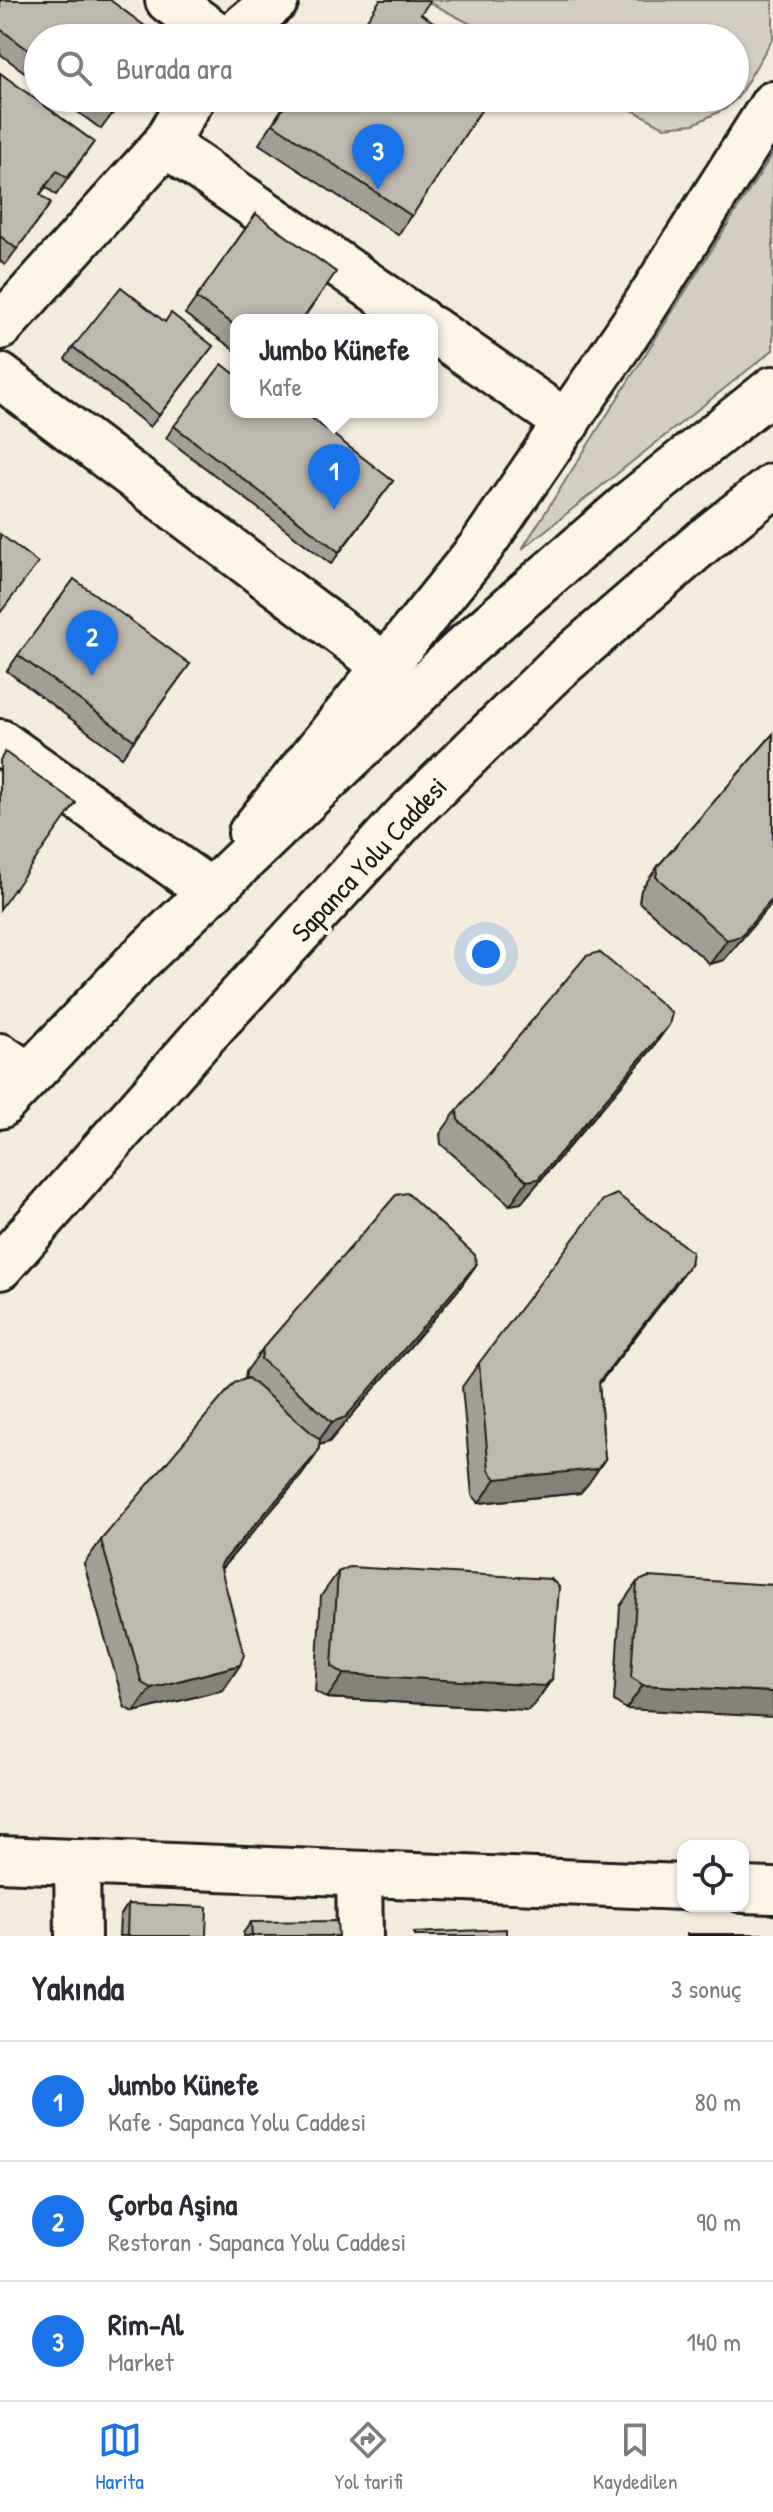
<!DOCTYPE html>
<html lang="tr">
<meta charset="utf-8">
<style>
body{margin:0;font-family:"Patrick Hand",sans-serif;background:#f7f7f7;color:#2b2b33}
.controls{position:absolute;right:24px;bottom:24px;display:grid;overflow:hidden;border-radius:16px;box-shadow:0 2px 6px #0004}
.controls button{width:72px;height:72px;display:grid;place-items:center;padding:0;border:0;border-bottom:2px solid #e1e1e2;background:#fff;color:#2b2b33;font:40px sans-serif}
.you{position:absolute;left:486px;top:954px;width:28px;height:28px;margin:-20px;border:6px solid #fff;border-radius:50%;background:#1a73e8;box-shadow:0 0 0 12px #1a73e833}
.badge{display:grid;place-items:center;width:52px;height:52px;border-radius:50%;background:#1a73e8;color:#fff;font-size:26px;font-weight:700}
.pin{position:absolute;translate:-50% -66px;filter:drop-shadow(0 2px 4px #0008)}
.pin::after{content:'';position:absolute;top:42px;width:28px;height:24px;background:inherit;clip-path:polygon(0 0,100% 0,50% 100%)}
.popup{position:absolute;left:230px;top:314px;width:208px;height:104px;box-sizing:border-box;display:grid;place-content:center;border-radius:16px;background:#fff;filter:drop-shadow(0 2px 6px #0005);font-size:26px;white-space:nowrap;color:#7c7c81}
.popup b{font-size:30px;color:#2b2b33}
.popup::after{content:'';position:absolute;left:50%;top:100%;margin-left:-16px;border:16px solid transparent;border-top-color:#fff}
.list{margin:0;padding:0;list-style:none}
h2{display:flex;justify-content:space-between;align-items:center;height:104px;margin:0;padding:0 32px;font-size:34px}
h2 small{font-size:26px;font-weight:400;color:#7c7c81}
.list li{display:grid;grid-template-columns:52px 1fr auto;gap:24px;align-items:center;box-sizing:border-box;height:120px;padding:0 32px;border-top:2px solid #e1e1e2}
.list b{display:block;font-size:30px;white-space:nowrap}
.list p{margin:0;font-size:26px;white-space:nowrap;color:#7c7c81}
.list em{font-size:26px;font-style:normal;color:#7c7c81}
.icon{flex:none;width:44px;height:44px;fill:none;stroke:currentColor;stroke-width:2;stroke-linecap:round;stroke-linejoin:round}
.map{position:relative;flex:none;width:773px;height:1936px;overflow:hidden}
.search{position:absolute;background:#fff;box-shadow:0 2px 6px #0004;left:24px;right:24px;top:24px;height:88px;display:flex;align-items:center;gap:20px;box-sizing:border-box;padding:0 28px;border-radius:44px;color:#7c7c81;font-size:30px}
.sheet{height:464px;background:#fff}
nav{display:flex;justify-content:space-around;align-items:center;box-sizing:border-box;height:112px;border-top:2px solid #e1e1e2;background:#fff;font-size:22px;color:#7c7c81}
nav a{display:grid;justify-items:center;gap:4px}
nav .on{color:#1a73e8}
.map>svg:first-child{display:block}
.green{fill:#d3cec1;stroke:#78756e;stroke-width:2}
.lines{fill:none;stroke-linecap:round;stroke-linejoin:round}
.minor-casing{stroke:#1c1c1c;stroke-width:50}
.highway-casing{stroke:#1c1c1c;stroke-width:50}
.minor{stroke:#fcf5e5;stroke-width:44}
.highway{stroke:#fcf5e5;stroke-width:44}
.wall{fill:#a39f96;stroke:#1c1c1c;stroke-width:2}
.shaded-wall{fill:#85827a;stroke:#1c1c1c;stroke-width:2}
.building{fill:#beb9ae;stroke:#1c1c1c;stroke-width:2}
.labels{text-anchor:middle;stroke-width:8;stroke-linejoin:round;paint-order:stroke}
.street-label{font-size:28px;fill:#1c1c1c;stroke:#fcf5e5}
</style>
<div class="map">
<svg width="773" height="1936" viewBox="0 0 773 1936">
<rect width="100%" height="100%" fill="#f3ecdd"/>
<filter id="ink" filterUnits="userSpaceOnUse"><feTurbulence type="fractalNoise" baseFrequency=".0125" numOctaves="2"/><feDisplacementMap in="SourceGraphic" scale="16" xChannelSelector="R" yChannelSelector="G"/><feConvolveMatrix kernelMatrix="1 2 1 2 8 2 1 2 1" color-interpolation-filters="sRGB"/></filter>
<g filter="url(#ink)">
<g class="green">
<path d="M425 0H773V38L738 97 725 109 694 124 664 127 610 98H735V38H497Z"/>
<path d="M773 153V350L522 549Z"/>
</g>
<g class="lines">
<g class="minor-casing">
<g id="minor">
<path d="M168 0 221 38"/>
<path d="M230 38 276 0"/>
<path d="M165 144 419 320"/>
<path d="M0 327 165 144 192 98"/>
<path d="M432 329 567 423"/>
<path d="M0 376 385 666"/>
<path d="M0 742 206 888"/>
<path d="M251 833 481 547 636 320 773 104"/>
<path d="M0 1056 28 1075"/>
<path d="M0 1859 683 1887"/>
<path d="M77 1862 78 1936"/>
<path d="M359 1874 360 1936"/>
<path d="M743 1890 773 1891"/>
</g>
</g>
<g class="highway-casing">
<g id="highway">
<path d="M0 1106 135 964 465 647 632 502 773 389"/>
<path d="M0 1267 201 1039 405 817 555 670 705 540 773 486"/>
</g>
</g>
<use href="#minor" class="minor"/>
<use href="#highway" class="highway"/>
</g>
<g class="wall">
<path d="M0 0 38 38V82L0 54Z"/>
<path d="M0 73 94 142 56 195 46 187 40 195 51 203 5 265 0 261Z"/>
<path d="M59 98H124L101 129Z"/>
<path d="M289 98H489L398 235 259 144Z"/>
<path d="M256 214 303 319 236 320V351L185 314Z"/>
<path d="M165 322 213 346 150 427 65 359 73 347Z"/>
<path d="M236 412 393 481 331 564 166 438 174 426Z"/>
<path d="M18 655 190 664 122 757 7 671Z"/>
<path d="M773 734 724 960 710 964 639 902 641 890 658 866Z"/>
<path d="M652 1049 521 1203 510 1205 441 1144 440 1134 457 1110Z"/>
<path d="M690 1264 673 1288 599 1384 605 1459 588 1484 580 1493 479 1503 472 1495 462 1387 479 1363Z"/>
<path d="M476 1265 459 1289 329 1442 319 1445 318 1452 301 1476 221 1569 240 1665 223 1690 134 1712 125 1708 84 1564 101 1540 245 1379 246 1372 263 1348Z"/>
<path d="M338 1572 552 1679 535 1703 528 1710 327 1698 315 1691 321 1596Z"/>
<path d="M637 1582 773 1585 626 1709 614 1701 620 1606Z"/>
<path d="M128 1904 206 1936H119L120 1916Z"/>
<path d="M251 1922 338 1936H243V1933Z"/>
</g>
<g class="shaded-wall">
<path d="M773 898V902L724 960 710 964 727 940Z"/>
<path d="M669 1025 652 1049 521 1203 510 1205 527 1181Z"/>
<path d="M690 1264 673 1288 582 1406 599 1382Z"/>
<path d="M476 1265 459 1289 329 1442 315 1446 332 1422Z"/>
<path d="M318 1452 301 1476 203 1590 220 1565Z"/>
<path d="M605 1459 588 1484 580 1493 479 1503 496 1479Z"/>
<path d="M240 1665 223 1690 134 1712 151 1688Z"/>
<path d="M344 1674 552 1679 535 1703 528 1710 327 1698Z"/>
<path d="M643 1685 773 1692V1717L626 1709Z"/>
</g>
<g class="building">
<path d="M0 0H110L161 38H38V57L0 29Z"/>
<path d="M380 0H428L430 1 421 14 458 38H355Z"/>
<path d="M0 73 94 142 67 178 57 171 40 194 51 203 17 249 0 236Z"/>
<path d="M93 98H124L113 113Z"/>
<path d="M290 98H489L412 216 273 124Z"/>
<path d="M256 214 336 272 302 320H236V326L196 298Z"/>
<path d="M121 287 165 322 171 313 213 346 159 415 73 347Z"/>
<path d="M222 364 236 375V412H304L393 481 339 552 174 426Z"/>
<path d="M0 534 38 563 0 613Z"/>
<path d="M74 579 190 664 134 740 18 655Z"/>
<path d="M773 734V898L741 936 727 940 656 877 658 866Z"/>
<path d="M5 752 76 803 0 909V760Z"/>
<path d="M599 952 672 1013 669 1025 538 1179 527 1181 458 1120 457 1110 586 956Z"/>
<path d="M407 1193 475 1255 476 1265 346 1417 332 1422 261 1359 263 1348 396 1195Z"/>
<path d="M617 1194 692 1252 690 1264 599 1382 605 1459 597 1469 496 1479 489 1470 479 1363 603 1200Z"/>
<path d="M248 1378 320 1440 318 1452 220 1565 244 1655 240 1665 151 1688 142 1683 101 1540 234 1383Z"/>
<path d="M349 1567 551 1579 559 1587 552 1679 545 1686 344 1674 332 1666 338 1572Z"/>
<path d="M648 1577 773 1585V1692L643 1685 631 1677 637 1582Z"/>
<path d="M128 1904 207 1907 206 1936H127Z"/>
<path d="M337 1921 338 1936H252L251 1922Z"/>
<path d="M506 1929V1936H414V1933Z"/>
<rect x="687" y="1934" width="86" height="2"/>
</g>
</g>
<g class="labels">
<g class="street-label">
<text transform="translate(369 859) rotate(-47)" y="10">Sapanca Yolu Caddesi</text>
</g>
</g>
</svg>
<div class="controls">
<button><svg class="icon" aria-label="locate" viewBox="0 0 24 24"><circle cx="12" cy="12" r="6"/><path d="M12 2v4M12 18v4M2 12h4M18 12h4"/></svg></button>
</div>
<div class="you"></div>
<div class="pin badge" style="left:334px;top:510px">1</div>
<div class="popup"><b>Jumbo Künefe</b>Kafe</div>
<div class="pin badge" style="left:92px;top:676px">2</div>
<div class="pin badge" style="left:378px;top:190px">3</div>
<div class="search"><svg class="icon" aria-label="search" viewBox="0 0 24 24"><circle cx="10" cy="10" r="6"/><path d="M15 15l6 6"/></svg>Burada ara</div>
</div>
<section class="sheet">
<h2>Yakında<small>3 sonuç</small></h2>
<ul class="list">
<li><span class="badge">1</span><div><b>Jumbo Künefe</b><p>Kafe · Sapanca Yolu Caddesi</p></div><em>80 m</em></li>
<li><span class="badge">2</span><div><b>Çorba Aşina</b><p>Restoran · Sapanca Yolu Caddesi</p></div><em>90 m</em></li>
<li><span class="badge">3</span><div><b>Rim-Al</b><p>Market</p></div><em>140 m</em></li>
</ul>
</section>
<nav>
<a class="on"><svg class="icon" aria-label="map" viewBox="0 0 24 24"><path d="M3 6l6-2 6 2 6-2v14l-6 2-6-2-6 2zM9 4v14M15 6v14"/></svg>Harita</a>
<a><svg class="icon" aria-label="directions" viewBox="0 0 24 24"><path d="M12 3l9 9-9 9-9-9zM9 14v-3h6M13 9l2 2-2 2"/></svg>Yol tarifi</a>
<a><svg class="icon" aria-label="saved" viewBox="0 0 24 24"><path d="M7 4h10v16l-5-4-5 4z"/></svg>Kaydedilen</a>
</nav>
